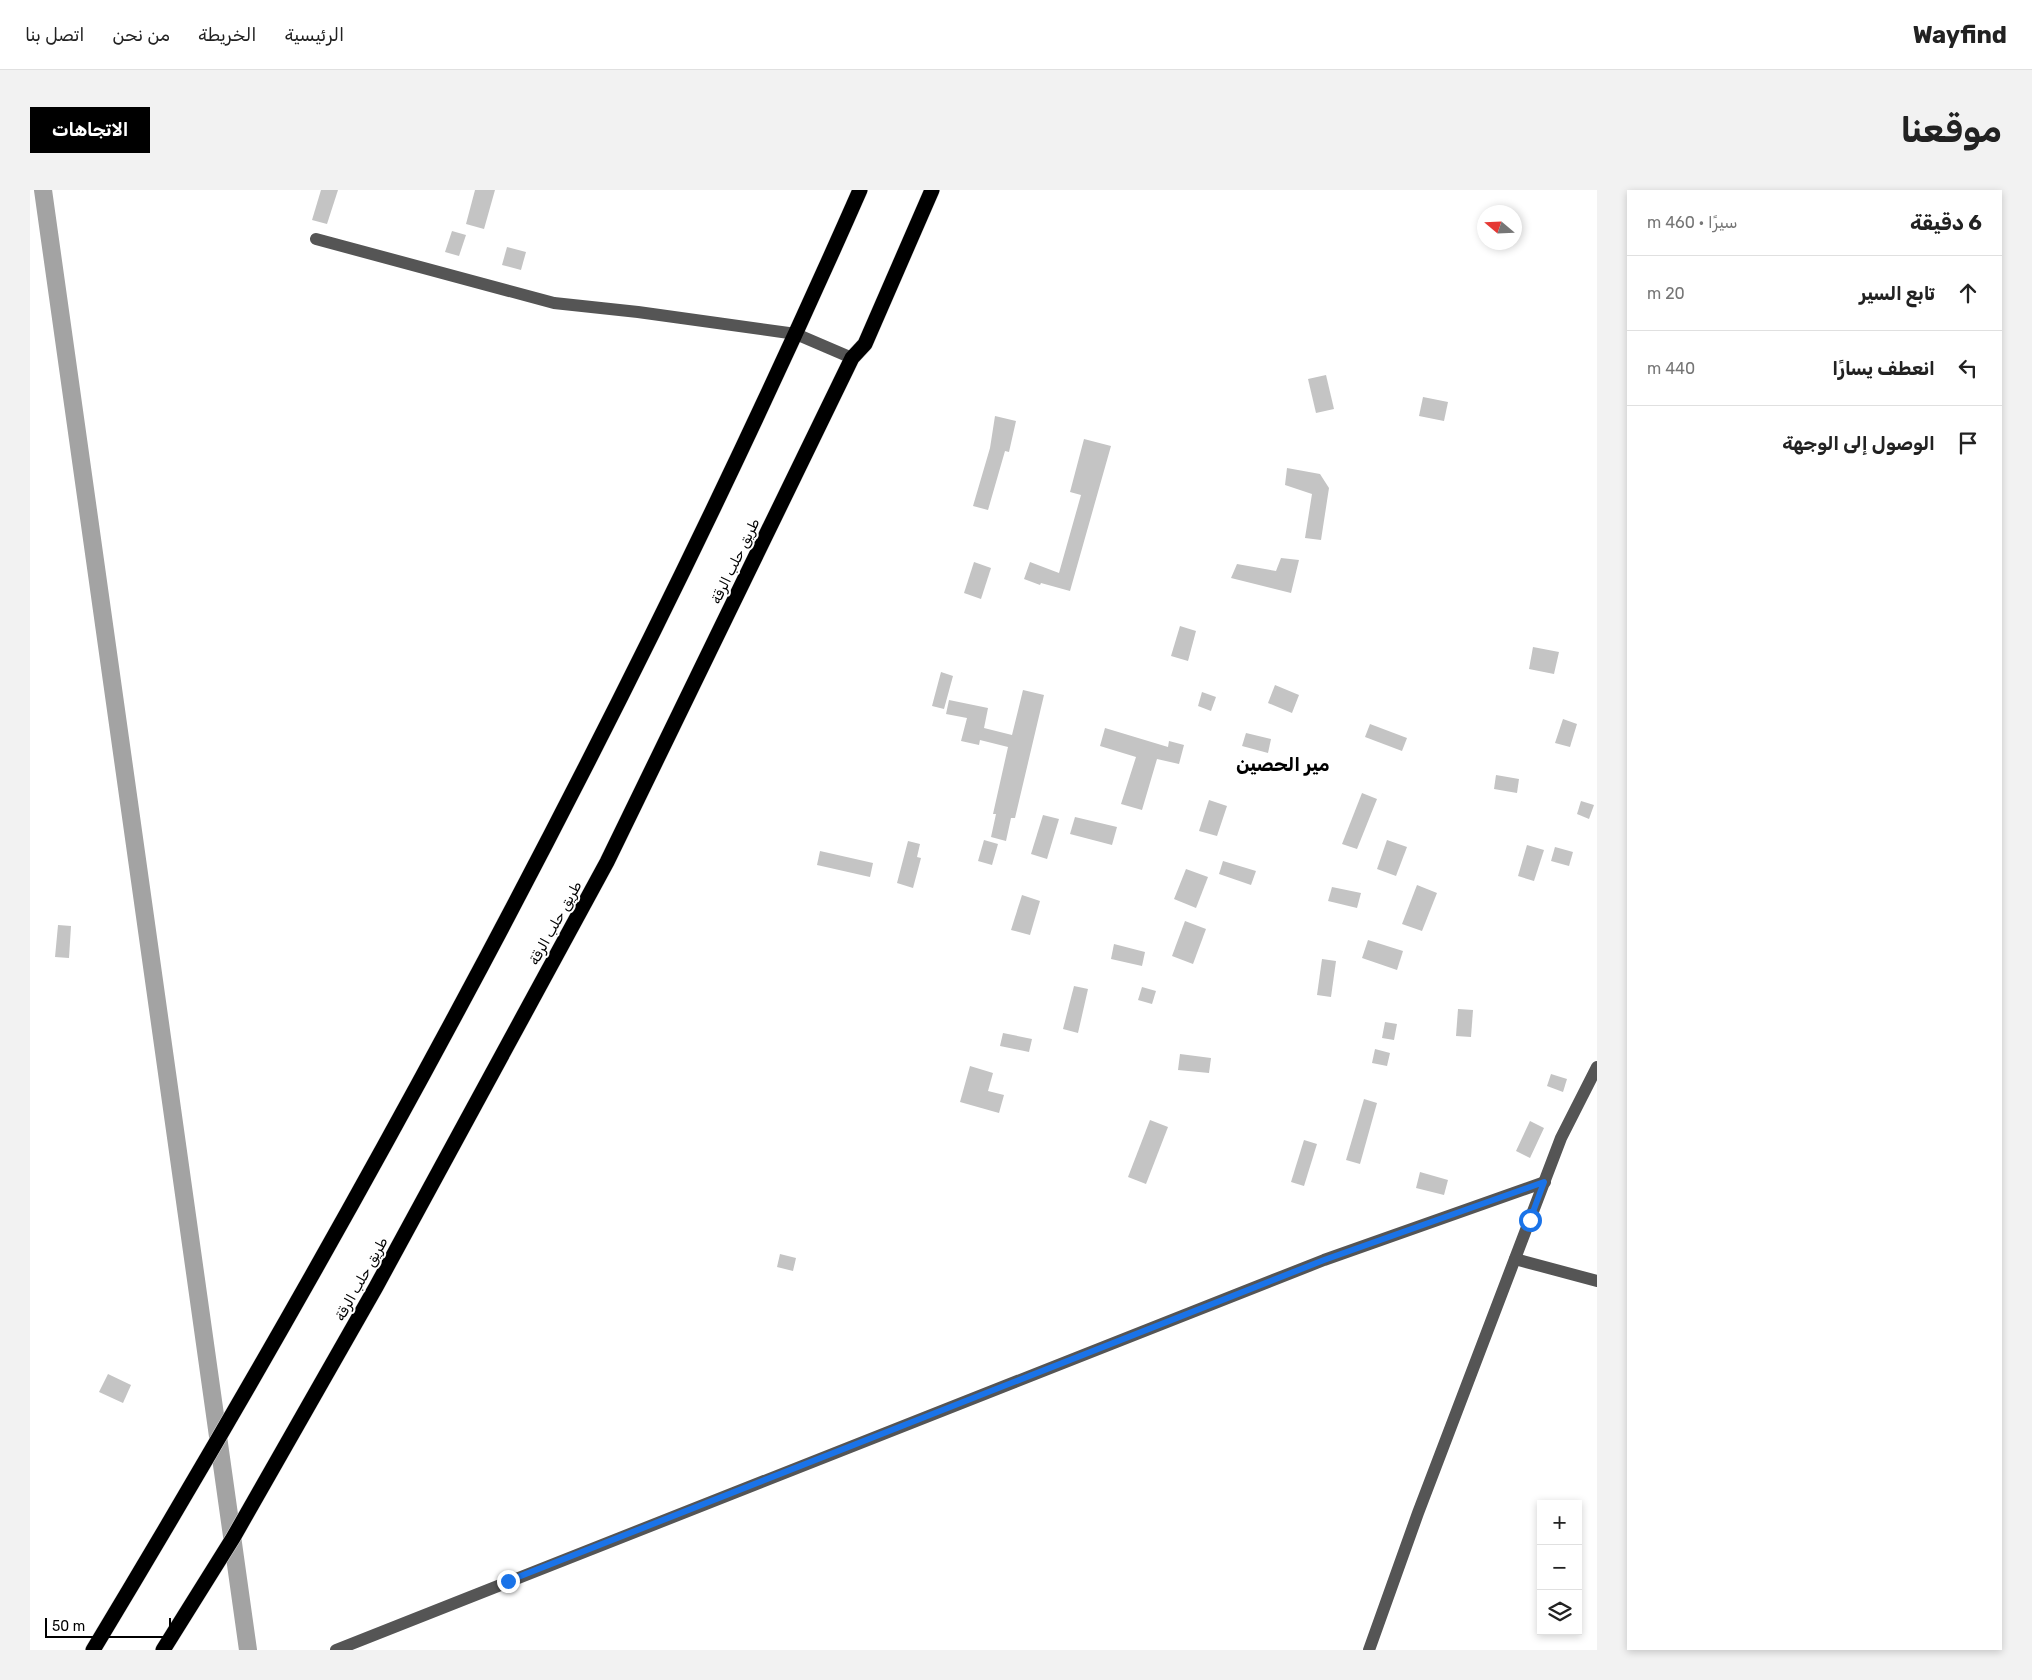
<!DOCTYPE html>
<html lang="ar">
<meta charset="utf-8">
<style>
body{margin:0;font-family:Rubik,"Noto Sans Arabic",sans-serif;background:#f2f2f2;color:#222;direction:rtl}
.controls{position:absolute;right:15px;bottom:15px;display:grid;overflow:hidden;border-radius:0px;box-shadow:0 2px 8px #0003}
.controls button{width:45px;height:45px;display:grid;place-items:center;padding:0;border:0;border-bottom:1px solid #e0e0e0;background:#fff;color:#222;font:25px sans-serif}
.compass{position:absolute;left:1447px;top:15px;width:45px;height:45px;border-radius:50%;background:#fff;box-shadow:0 2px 8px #0003;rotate:289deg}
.scale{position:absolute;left:15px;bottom:12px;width:126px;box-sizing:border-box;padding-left:5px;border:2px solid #000;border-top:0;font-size:14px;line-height:18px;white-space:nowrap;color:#000;-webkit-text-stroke:4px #fff;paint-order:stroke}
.stop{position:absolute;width:15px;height:15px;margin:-11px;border:4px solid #1a73e8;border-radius:50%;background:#fff}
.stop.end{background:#1a73e8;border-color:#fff;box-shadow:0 1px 5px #0008}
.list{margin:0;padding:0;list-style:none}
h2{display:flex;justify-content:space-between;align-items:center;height:65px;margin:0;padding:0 20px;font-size:21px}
h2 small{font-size:16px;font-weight:400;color:#767676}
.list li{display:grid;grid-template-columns:32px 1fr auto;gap:15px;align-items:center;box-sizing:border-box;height:75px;padding:0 20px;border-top:1px solid #e0e0e0}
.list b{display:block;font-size:19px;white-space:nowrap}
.list em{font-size:16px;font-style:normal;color:#767676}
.icon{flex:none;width:28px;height:28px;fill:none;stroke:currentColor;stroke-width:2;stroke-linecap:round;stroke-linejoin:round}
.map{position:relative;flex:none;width:1567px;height:1460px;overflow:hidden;direction:ltr;border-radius:0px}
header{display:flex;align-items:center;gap:30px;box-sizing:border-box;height:70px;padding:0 25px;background:#fff;border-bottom:1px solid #e0e0e0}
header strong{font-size:24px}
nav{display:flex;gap:28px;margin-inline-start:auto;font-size:18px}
.intro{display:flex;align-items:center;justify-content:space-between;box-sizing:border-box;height:120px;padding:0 30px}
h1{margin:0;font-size:35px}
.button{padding:12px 22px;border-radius:0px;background:#000;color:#fff;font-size:18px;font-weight:700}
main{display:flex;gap:30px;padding:0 30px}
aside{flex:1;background:#fff;border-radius:0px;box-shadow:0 2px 8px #0003}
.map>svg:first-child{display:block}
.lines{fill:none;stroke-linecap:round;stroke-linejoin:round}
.canal{stroke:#a3a3a3;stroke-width:18}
.building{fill:#c4c4c4}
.highway-casing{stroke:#dbdbdb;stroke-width:16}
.minor{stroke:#555;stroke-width:12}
.highway{stroke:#000;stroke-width:15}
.route{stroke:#1a73e8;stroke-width:6}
.labels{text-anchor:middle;stroke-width:4;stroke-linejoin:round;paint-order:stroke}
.street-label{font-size:14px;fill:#000;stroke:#fff}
.district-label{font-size:19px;font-weight:bold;fill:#000;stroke:#fff}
</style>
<header>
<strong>Wayfind</strong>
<nav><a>الرئيسية</a><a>الخريطة</a><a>من نحن</a><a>اتصل بنا</a></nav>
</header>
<div class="intro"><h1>موقعنا</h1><a class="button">الاتجاهات</a></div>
<main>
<aside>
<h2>6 دقيقة<small>سيرًا · 460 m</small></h2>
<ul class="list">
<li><svg class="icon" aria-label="ahead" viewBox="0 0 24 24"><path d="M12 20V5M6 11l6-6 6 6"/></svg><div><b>تابع السير</b></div><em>20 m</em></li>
<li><svg class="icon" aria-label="left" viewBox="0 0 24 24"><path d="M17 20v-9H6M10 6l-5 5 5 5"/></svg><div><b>انعطف يسارًا</b></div><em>440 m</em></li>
<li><svg class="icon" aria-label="arrive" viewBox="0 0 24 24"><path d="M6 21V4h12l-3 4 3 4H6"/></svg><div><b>الوصول إلى الوجهة</b></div></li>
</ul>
</aside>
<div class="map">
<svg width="1567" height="1460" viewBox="0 0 1567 1460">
<rect width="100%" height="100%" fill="#fff"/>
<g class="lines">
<path class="canal" d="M13 0 218 1460"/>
</g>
<g class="building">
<path d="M291 0H308L297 34 282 30Z"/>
<path d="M445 0H465L454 39 436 34Z"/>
<path d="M422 41 436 45 429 66 415 62Z"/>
<path d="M477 57 496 62 491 80 472 75Z"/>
<path d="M1296 185 1304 219 1286 223 1278 189Z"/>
<path d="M1393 207 1418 212 1414 231 1389 226Z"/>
<path d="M965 226 986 231 979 262 975 261 958 320 943 316 960 258Z"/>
<path d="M1054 249 1081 256 1040 401 1011 393 1010 395 994 389 1000 372 1029 383 1051 305 1040 302Z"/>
<path d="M1257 278 1290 284 1299 298 1291 350 1275 348 1282 304 1255 295Z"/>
<path d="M1251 368 1269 370 1261 403 1201 388 1207 374 1246 381Z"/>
<path d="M944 372 961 378 951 409 934 403Z"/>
<path d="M1150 436 1166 441 1158 471 1141 466Z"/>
<path d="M1503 457 1529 462 1524 484 1499 479Z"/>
<path d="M911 482 923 486 914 519 902 516Z"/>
<path d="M1245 495 1269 505 1262 523 1238 513Z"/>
<path d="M993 500 1014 505 985 628H981L976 651 961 647 966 624H963L978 557 950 550 949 555 931 551 937 528 916 524 919 510 958 518 954 538 982 545Z"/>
<path d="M1172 502 1186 507 1181 521 1168 516Z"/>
<path d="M1533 529 1547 534 1540 557 1525 553Z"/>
<path d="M1340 534 1377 548 1372 561 1335 547Z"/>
<path d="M1075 538 1138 557 1139 551 1154 555 1149 574 1127 569 1112 620 1091 614 1106 567 1070 556Z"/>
<path d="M1216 543 1241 549 1238 563 1212 556Z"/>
<path d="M1466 585 1489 589 1487 603 1464 599Z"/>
<path d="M1332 603 1347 609 1327 659 1312 654Z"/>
<path d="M1179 610 1197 616 1187 646 1169 641Z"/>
<path d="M1551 611 1564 615 1559 629 1547 624Z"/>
<path d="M1013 625 1029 629 1017 669 1001 664Z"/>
<path d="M1045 627 1087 637 1082 655 1040 644Z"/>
<path d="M954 650 968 654 962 675 948 671Z"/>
<path d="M1357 650 1377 657 1366 686 1347 679Z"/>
<path d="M878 651 890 654 887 667 891 668 883 698 867 693Z"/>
<path d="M1497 655 1514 660 1504 691 1488 686Z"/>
<path d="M1525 657 1543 662 1539 676 1521 671Z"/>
<path d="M790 661 843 673 840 687 787 675Z"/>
<path d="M1193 671 1226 681 1221 695 1189 684Z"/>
<path d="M1156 679 1178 687 1166 718 1144 709Z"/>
<path d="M1387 695 1407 703 1392 741 1372 734Z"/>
<path d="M1302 697 1331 703 1327 718 1298 711Z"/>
<path d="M992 705 1010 711 1000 745 981 740Z"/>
<path d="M1155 731 1176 739 1163 774 1142 766Z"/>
<path d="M28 735 41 736 39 768 25 767Z"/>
<path d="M1338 750 1373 761 1367 780 1332 768Z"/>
<path d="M1084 754 1115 762 1112 776 1081 769Z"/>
<path d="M1292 769 1306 771 1301 807 1287 805Z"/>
<path d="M1044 796 1058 799 1048 843 1033 839Z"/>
<path d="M1112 797 1126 801 1122 814 1108 810Z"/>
<path d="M1428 819 1443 820 1441 847 1426 846Z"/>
<path d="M1355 832 1367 834 1364 850 1352 848Z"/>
<path d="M973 843 1002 849 999 862 970 856Z"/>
<path d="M1345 859 1360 863 1357 876 1342 873Z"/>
<path d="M1150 864 1181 868 1179 883 1148 880Z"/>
<path d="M940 876 963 883 958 901 974 905 969 923 930 912Z"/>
<path d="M1521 884 1537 889 1533 902 1517 896Z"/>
<path d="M1334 909 1347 913 1330 974 1316 970Z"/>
<path d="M1120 930 1138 937 1116 994 1098 987Z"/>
<path d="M1500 931 1514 938 1500 968 1486 961Z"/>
<path d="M1274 950 1287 954 1274 996 1261 992Z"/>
<path d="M1390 982 1418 990 1414 1005 1386 998Z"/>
<path d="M750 1064 766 1068 763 1081 747 1077Z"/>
<path d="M78 1184 101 1195 93 1213 69 1202Z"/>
</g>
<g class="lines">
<g class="highway-casing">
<g id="highway">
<path d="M63 1460C347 989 608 504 830 0"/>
<path d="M133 1460 203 1348 346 1097 577 672 822 168 835 154 902 0"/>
</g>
</g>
<g class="minor">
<path d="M286 49 524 113 608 122 766 144 822 168"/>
<path d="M1485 1069 1567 1091"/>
<path d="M306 1460 1294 1070 1515 992"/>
<path d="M1339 1460 1388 1323 1531 948 1567 877"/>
</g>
<use href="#highway" class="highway"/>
</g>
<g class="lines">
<path class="route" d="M478 1391 1294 1070 1514 992 1500 1030"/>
</g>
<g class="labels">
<g class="street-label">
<text transform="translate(705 371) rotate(-64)" y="5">طريق حلب الرقة</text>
<text transform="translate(525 733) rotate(-61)" y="5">طريق حلب الرقة</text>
<text transform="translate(331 1089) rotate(-61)" y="5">طريق حلب الرقة</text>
</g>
<g class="district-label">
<text x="1253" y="581">مير الحصين</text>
</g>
</g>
</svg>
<div class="controls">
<button>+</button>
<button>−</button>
<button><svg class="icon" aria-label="layers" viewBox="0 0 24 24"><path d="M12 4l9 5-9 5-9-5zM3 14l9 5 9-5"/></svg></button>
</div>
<svg class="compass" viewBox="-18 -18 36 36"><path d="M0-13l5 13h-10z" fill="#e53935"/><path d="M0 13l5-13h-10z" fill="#767676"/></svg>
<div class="scale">50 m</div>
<div class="stop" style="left:1500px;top:1030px"></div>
<div class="stop end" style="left:478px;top:1391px"></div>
</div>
</main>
